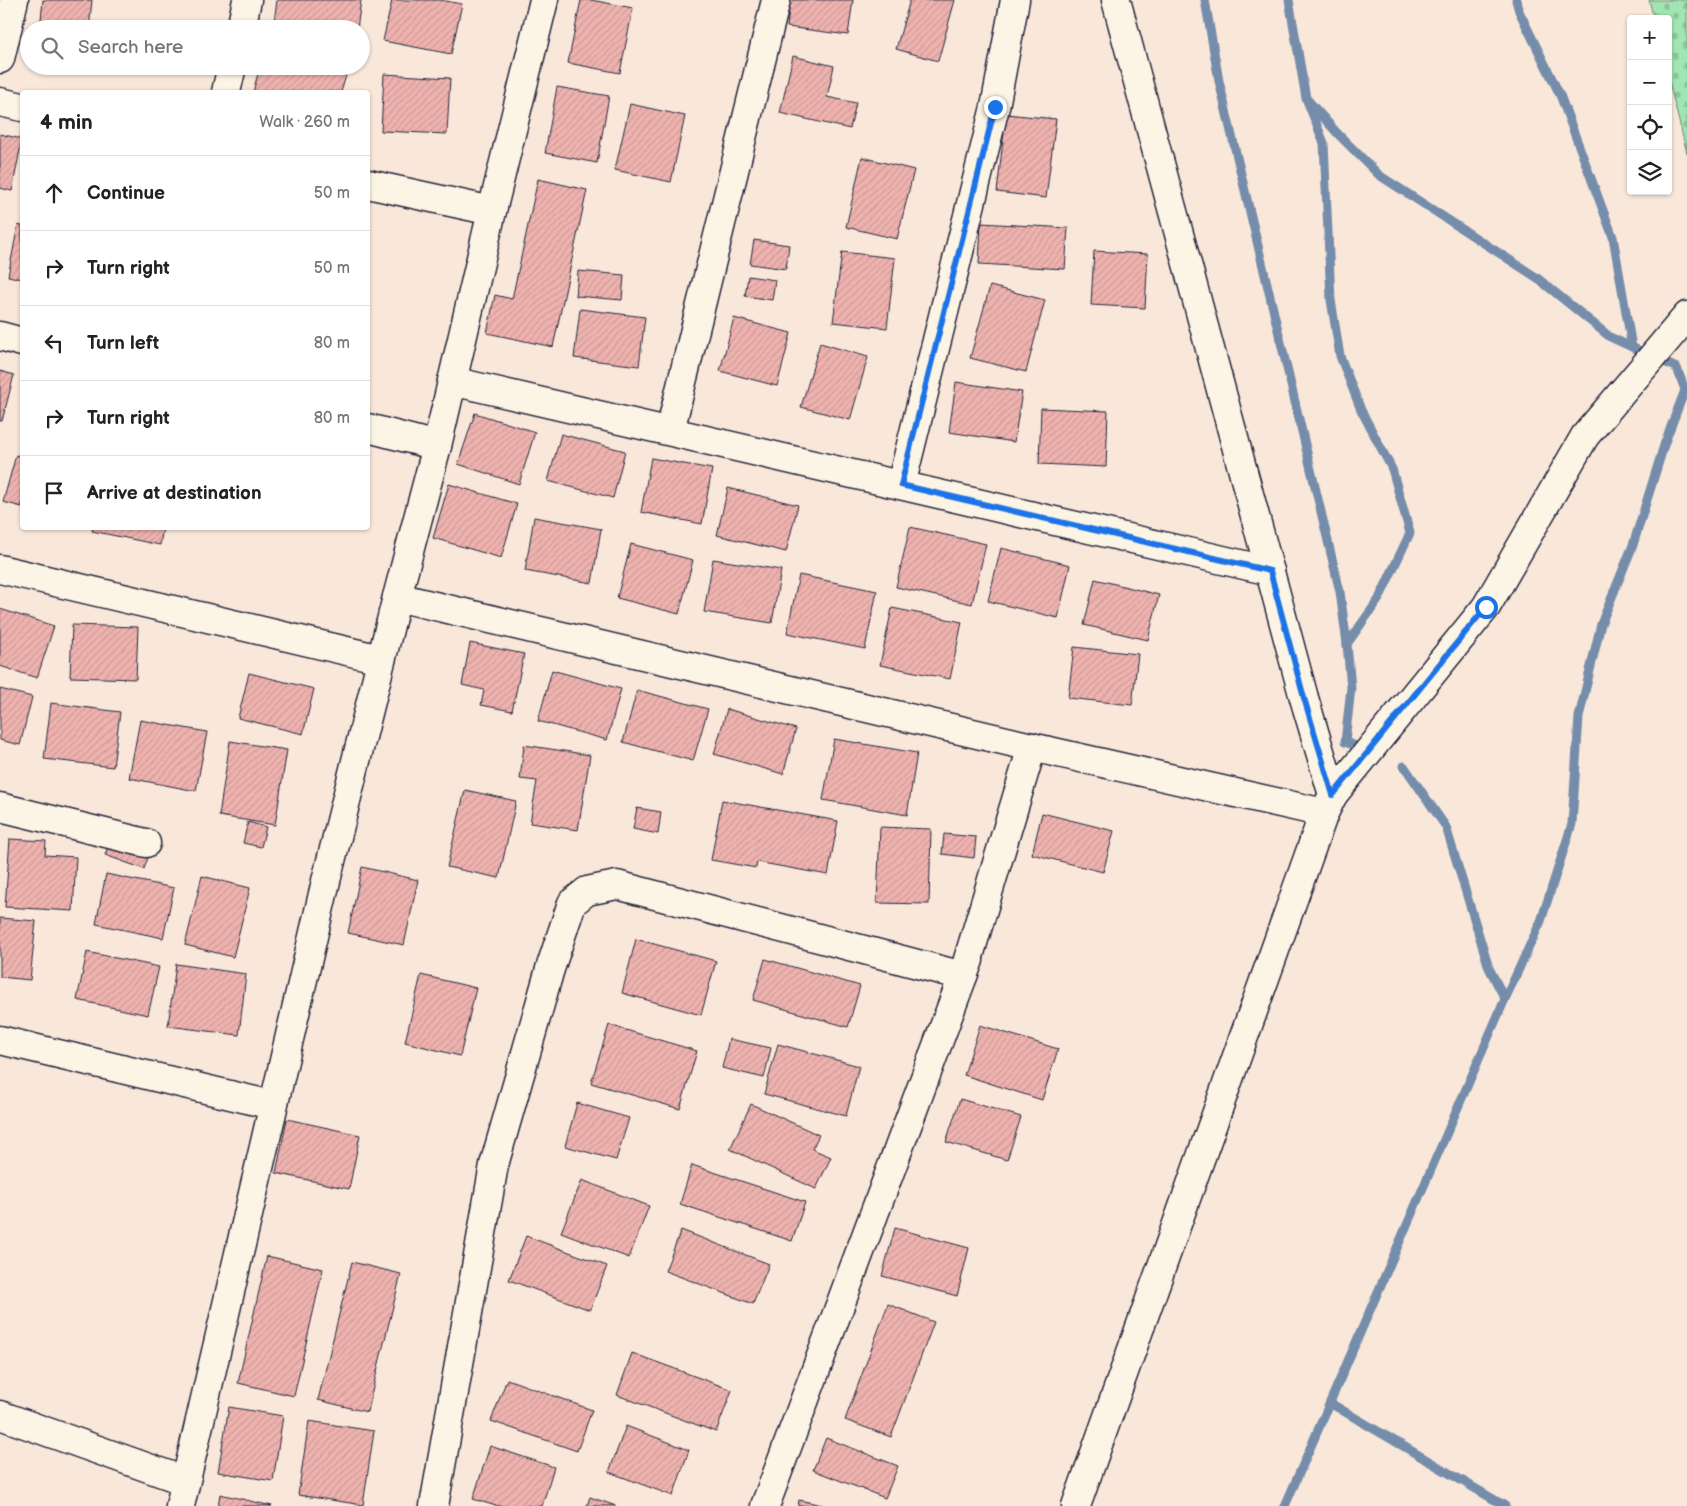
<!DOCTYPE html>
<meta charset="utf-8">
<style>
body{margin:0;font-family:"Balsamiq Sans",sans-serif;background:#f2f2f2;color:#222}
.controls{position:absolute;right:15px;top:15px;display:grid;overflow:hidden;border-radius:5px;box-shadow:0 1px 4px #0004}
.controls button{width:45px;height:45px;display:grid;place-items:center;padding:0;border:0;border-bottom:1px solid #e0e0e0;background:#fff;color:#222;font:25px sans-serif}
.stop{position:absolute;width:15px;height:15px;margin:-11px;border:4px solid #1a73e8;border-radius:50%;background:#fff}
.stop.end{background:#1a73e8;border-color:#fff;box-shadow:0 1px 5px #0008}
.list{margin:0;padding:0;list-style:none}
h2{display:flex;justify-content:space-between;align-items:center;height:65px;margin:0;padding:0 20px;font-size:21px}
h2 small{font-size:16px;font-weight:400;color:#767676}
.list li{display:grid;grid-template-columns:32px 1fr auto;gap:15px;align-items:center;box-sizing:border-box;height:75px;padding:0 20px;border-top:1px solid #e0e0e0}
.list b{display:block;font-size:19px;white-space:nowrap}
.list em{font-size:16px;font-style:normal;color:#767676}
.icon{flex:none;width:28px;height:28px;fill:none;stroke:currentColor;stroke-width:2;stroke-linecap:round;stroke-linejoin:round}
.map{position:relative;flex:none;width:1687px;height:1506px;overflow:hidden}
.search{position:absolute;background:#fff;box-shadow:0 1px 4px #0004;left:20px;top:20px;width:350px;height:55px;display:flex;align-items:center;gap:12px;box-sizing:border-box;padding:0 18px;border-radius:28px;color:#767676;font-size:19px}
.panel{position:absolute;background:#fff;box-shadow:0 1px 4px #0004;left:20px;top:90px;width:350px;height:440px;border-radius:5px}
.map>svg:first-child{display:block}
.cemetery{fill:url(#cemetery-stones);stroke:#628476}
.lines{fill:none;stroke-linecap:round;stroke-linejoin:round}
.stream{stroke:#748dab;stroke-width:9}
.building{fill:url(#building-hatch);stroke:#22223b}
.minor-casing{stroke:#22223b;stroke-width:31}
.minor{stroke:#fcf5e5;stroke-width:28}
.route{stroke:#1a73e8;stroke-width:6}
</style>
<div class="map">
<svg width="1687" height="1506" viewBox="0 0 1687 1506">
<defs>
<pattern id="cemetery-stones" width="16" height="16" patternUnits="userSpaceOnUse" patternTransform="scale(1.25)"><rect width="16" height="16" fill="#a1e6b2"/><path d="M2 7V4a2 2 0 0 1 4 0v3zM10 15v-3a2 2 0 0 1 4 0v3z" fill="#8ac59a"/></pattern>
<pattern id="building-hatch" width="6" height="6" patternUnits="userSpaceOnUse" patternTransform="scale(1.25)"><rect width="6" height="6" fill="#efb3af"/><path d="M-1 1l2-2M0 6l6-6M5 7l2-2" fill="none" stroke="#cd9a97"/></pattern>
</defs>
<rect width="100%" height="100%" fill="#f9e8da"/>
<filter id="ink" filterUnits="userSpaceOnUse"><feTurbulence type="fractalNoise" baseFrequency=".02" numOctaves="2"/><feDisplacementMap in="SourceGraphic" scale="10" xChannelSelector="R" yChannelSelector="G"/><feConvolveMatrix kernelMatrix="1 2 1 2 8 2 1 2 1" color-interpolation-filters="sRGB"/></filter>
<g filter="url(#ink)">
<path class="cemetery" d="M1649 0H1687V153L1668 78V19H1654Z"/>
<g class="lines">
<g class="stream">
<path d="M1205 0 1219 81 1340 592 1347 644 1351 688 1345 742 1356 746"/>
<path d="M1289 0 1306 98 1324 143 1331 300 1340 356 1361 410 1392 469 1410 533 1379 599 1347 644"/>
<path d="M1516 0 1519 11 1560 95 1613 237 1632 347"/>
<path d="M1404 766 1446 827 1489 968 1505 999"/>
<path d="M1330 1403 1505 1506"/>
<path d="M1285 1506 1505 999 1541 921 1572 824 1579 717 1601 624 1633 545 1665 442 1685 390 1677 368 1610 337 1536 277 1379 175 1338 134 1306 98"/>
</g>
</g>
<g class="building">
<path d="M43 0H92L89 29H40Z"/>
<path d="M277 0H361L357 29H273Z"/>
<path d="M392 0H440L462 4 451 54 383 41Z"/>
<path d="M581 0H591L633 8 620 73 568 63Z"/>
<path d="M790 0H853L848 35 787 27Z"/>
<path d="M910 0H955L938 61 896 49Z"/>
<path d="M793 56 834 66 827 97 856 103 850 129 780 113Z"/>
<path d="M260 66H336L348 69 341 92H253Z"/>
<path d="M384 74 450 78 447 134 381 131Z"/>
<path d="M557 87 609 96 597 163 545 153Z"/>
<path d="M630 104 685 116 671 182 615 170Z"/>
<path d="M1006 114 1056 119 1046 198 997 192Z"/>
<path d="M0 134 22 139 12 191 0 188Z"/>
<path d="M862 157 914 170 897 239 846 227Z"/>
<path d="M538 179 587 190 553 347 487 333 495 295 512 299Z"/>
<path d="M981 223 1068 228 1065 269 979 264Z"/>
<path d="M18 225 22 226V279L8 276Z"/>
<path d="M754 240 789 245 786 269 750 264Z"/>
<path d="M1094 251 1148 254 1145 308 1091 305Z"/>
<path d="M842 252 895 258 887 328 833 322Z"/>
<path d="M578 271 624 275 622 300 576 296Z"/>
<path d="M748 276 775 280 772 300 745 296Z"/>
<path d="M990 286 1045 300 1026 372 970 358Z"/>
<path d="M580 309 645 317 639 366 574 358Z"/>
<path d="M734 318 791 333 777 386 720 371Z"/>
<path d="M820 343 868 357 850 420 801 407Z"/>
<path d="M0 371 14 375 2 421H0Z"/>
<path d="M956 382 1022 392 1014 442 949 432Z"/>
<path d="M1041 408 1108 411 1106 467 1039 464Z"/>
<path d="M475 413 535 432 519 484 458 464Z"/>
<path d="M561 434 625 451 613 498 548 481Z"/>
<path d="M16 455 22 457V507L3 502Z"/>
<path d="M651 458 712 469 702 524 641 512Z"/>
<path d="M449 484 517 504 501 558 433 538Z"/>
<path d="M728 488 798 505 786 552 717 535Z"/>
<path d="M534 517 601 529 592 583 525 571Z"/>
<path d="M910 527 986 544 972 604 896 587Z"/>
<path d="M93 528H163L160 545 92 531Z"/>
<path d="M631 544 693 560 679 614 617 598Z"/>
<path d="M1001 548 1070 565 1058 618 988 601Z"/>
<path d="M713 559 781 570 772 623 704 612Z"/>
<path d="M799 575 877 591 865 649 787 633Z"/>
<path d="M1095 579 1159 595 1148 640 1084 625Z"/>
<path d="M892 608 962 622 950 679 880 665Z"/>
<path d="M0 609 54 626 37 678 0 666Z"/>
<path d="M72 625 138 627 136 679 70 677Z"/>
<path d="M470 643 524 654 512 711 481 705 484 690 462 685Z"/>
<path d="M1074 647 1138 654 1132 705 1068 698Z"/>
<path d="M552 670 621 689 607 740 538 721Z"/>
<path d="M249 673 314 689 303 734 238 718Z"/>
<path d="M0 689 32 697 20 745 0 740Z"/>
<path d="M637 690 708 709 693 761 623 742Z"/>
<path d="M51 703 120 712 113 767 44 759Z"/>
<path d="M727 709 796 729 783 774 714 754Z"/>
<path d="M140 720 207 732 196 791 129 778Z"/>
<path d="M834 739 917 753 907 815 823 800Z"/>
<path d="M230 741 287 750 275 825 219 816Z"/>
<path d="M524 745 590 755 578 830 530 823 537 781 520 779Z"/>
<path d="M465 790 516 801 499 878 447 867Z"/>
<path d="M722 800 838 821 828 875 757 862 756 868 711 860Z"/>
<path d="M637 808 661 812 658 834 633 829Z"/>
<path d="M1042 813 1114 831 1103 872 1032 854Z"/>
<path d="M117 821 156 835 144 869 105 855Z"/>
<path d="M248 822 266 827 261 847 243 843Z"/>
<path d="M880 827 931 829 929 904 877 903Z"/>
<path d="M944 834 976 837 974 858 942 854Z"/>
<path d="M10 839 46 841 45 855 76 857 73 911 5 907Z"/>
<path d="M362 867 418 880 404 945 348 933Z"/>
<path d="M106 874 174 888 163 938 96 924Z"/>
<path d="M202 876 250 888 233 957 185 945Z"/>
<path d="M0 918 36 921 30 980 0 977Z"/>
<path d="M636 939 716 961 701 1015 622 993Z"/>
<path d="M87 952 159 967 148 1015 77 1000Z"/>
<path d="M765 959 860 986 848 1027 753 1000Z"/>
<path d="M176 964 246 974 239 1035 168 1026Z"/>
<path d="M421 975 476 988 460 1056 405 1042Z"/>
<path d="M609 1025 697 1051 680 1109 591 1083Z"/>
<path d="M980 1025 1058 1049 1042 1100 964 1075Z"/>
<path d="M729 1039 771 1048 764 1078 722 1068Z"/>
<path d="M778 1044 859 1066 846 1116 764 1094Z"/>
<path d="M960 1099 1021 1117 1007 1160 946 1142Z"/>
<path d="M577 1103 629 1118 616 1160 565 1146Z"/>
<path d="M751 1104 819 1135 812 1149 831 1157 816 1189 730 1149Z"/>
<path d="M287 1119 360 1135 349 1189 276 1173Z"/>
<path d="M692 1165 805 1202 792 1241 680 1204Z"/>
<path d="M582 1180 649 1206 629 1258 561 1232Z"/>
<path d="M895 1228 969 1248 957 1296 882 1276Z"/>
<path d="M681 1230 769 1264 753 1304 665 1271Z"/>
<path d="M526 1236 607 1266 590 1310 509 1280Z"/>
<path d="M267 1256 323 1269 294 1396 238 1383Z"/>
<path d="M352 1262 401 1274 367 1412 318 1400Z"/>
<path d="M888 1304 934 1322 891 1437 845 1420Z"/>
<path d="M632 1353 732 1390 716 1432 617 1395Z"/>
<path d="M507 1379 592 1410 577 1451 491 1421Z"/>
<path d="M229 1407 283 1416 273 1481 218 1472Z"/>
<path d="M309 1421 374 1431 363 1505 298 1495Z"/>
<path d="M626 1426 689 1450 673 1496 609 1472Z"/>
<path d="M826 1438 898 1466 885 1498 813 1470Z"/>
<path d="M490 1446 554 1467 542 1506H496L473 1499Z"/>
<path d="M220 1494 272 1506H218Z"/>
<path d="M590 1497 616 1506H587Z"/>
<path d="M799 1500 827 1506H798Z"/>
</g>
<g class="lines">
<g class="minor-casing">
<g id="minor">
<path d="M1116 0 1304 698 1333 795"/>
<path d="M241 29 247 0"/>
<path d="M0 59 14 0"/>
<path d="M226 92 232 66"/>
<path d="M0 102 22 107"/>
<path d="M368 184 492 211"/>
<path d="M0 336 22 342"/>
<path d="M452 381 1270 571"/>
<path d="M368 428 437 446"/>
<path d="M670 431 776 0"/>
<path d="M901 485 995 107 1015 0"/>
<path d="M0 569 381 659"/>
<path d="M397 597 1032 747 1324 813"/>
<path d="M0 807 146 843"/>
<path d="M0 1040 272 1105"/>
<path d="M0 1415 185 1481"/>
<path d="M180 1506 326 881 397 597 437 446 492 211 544 0"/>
<path d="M434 1506 494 1165 550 969 572 903 587 891 617 885 963 976 1032 747"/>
<path d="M765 1506 969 960"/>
<path d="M1076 1506 1324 813 1333 795 1486 607 1585 436 1687 316"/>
</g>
</g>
<use href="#minor" class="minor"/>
</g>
</g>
<g class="lines" filter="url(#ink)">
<path class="route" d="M995 107 901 485 1270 571 1304 698 1333 795 1486 607"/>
</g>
</svg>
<div class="controls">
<button>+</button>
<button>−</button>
<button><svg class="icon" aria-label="locate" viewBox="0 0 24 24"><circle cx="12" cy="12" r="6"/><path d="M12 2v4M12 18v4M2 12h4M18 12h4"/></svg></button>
<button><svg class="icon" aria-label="layers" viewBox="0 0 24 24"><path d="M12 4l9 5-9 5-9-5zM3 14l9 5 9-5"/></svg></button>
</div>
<div class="stop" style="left:1486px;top:607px"></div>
<div class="stop end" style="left:995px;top:107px"></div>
<div class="search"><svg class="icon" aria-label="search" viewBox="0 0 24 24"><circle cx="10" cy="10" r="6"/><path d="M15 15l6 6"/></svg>Search here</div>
<section class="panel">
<h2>4 min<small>Walk · 260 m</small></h2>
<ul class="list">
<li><svg class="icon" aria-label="ahead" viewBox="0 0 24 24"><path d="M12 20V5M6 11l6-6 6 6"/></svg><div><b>Continue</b></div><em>50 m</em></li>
<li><svg class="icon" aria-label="right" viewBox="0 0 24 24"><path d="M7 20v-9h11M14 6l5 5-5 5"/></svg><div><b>Turn right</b></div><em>50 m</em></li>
<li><svg class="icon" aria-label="left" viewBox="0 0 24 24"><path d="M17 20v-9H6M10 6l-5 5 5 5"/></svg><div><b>Turn left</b></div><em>80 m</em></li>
<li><svg class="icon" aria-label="right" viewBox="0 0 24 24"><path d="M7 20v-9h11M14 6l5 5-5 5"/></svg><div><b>Turn right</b></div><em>80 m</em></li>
<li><svg class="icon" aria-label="arrive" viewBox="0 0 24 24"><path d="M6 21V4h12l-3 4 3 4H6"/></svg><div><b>Arrive at destination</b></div></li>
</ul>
</section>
</div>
